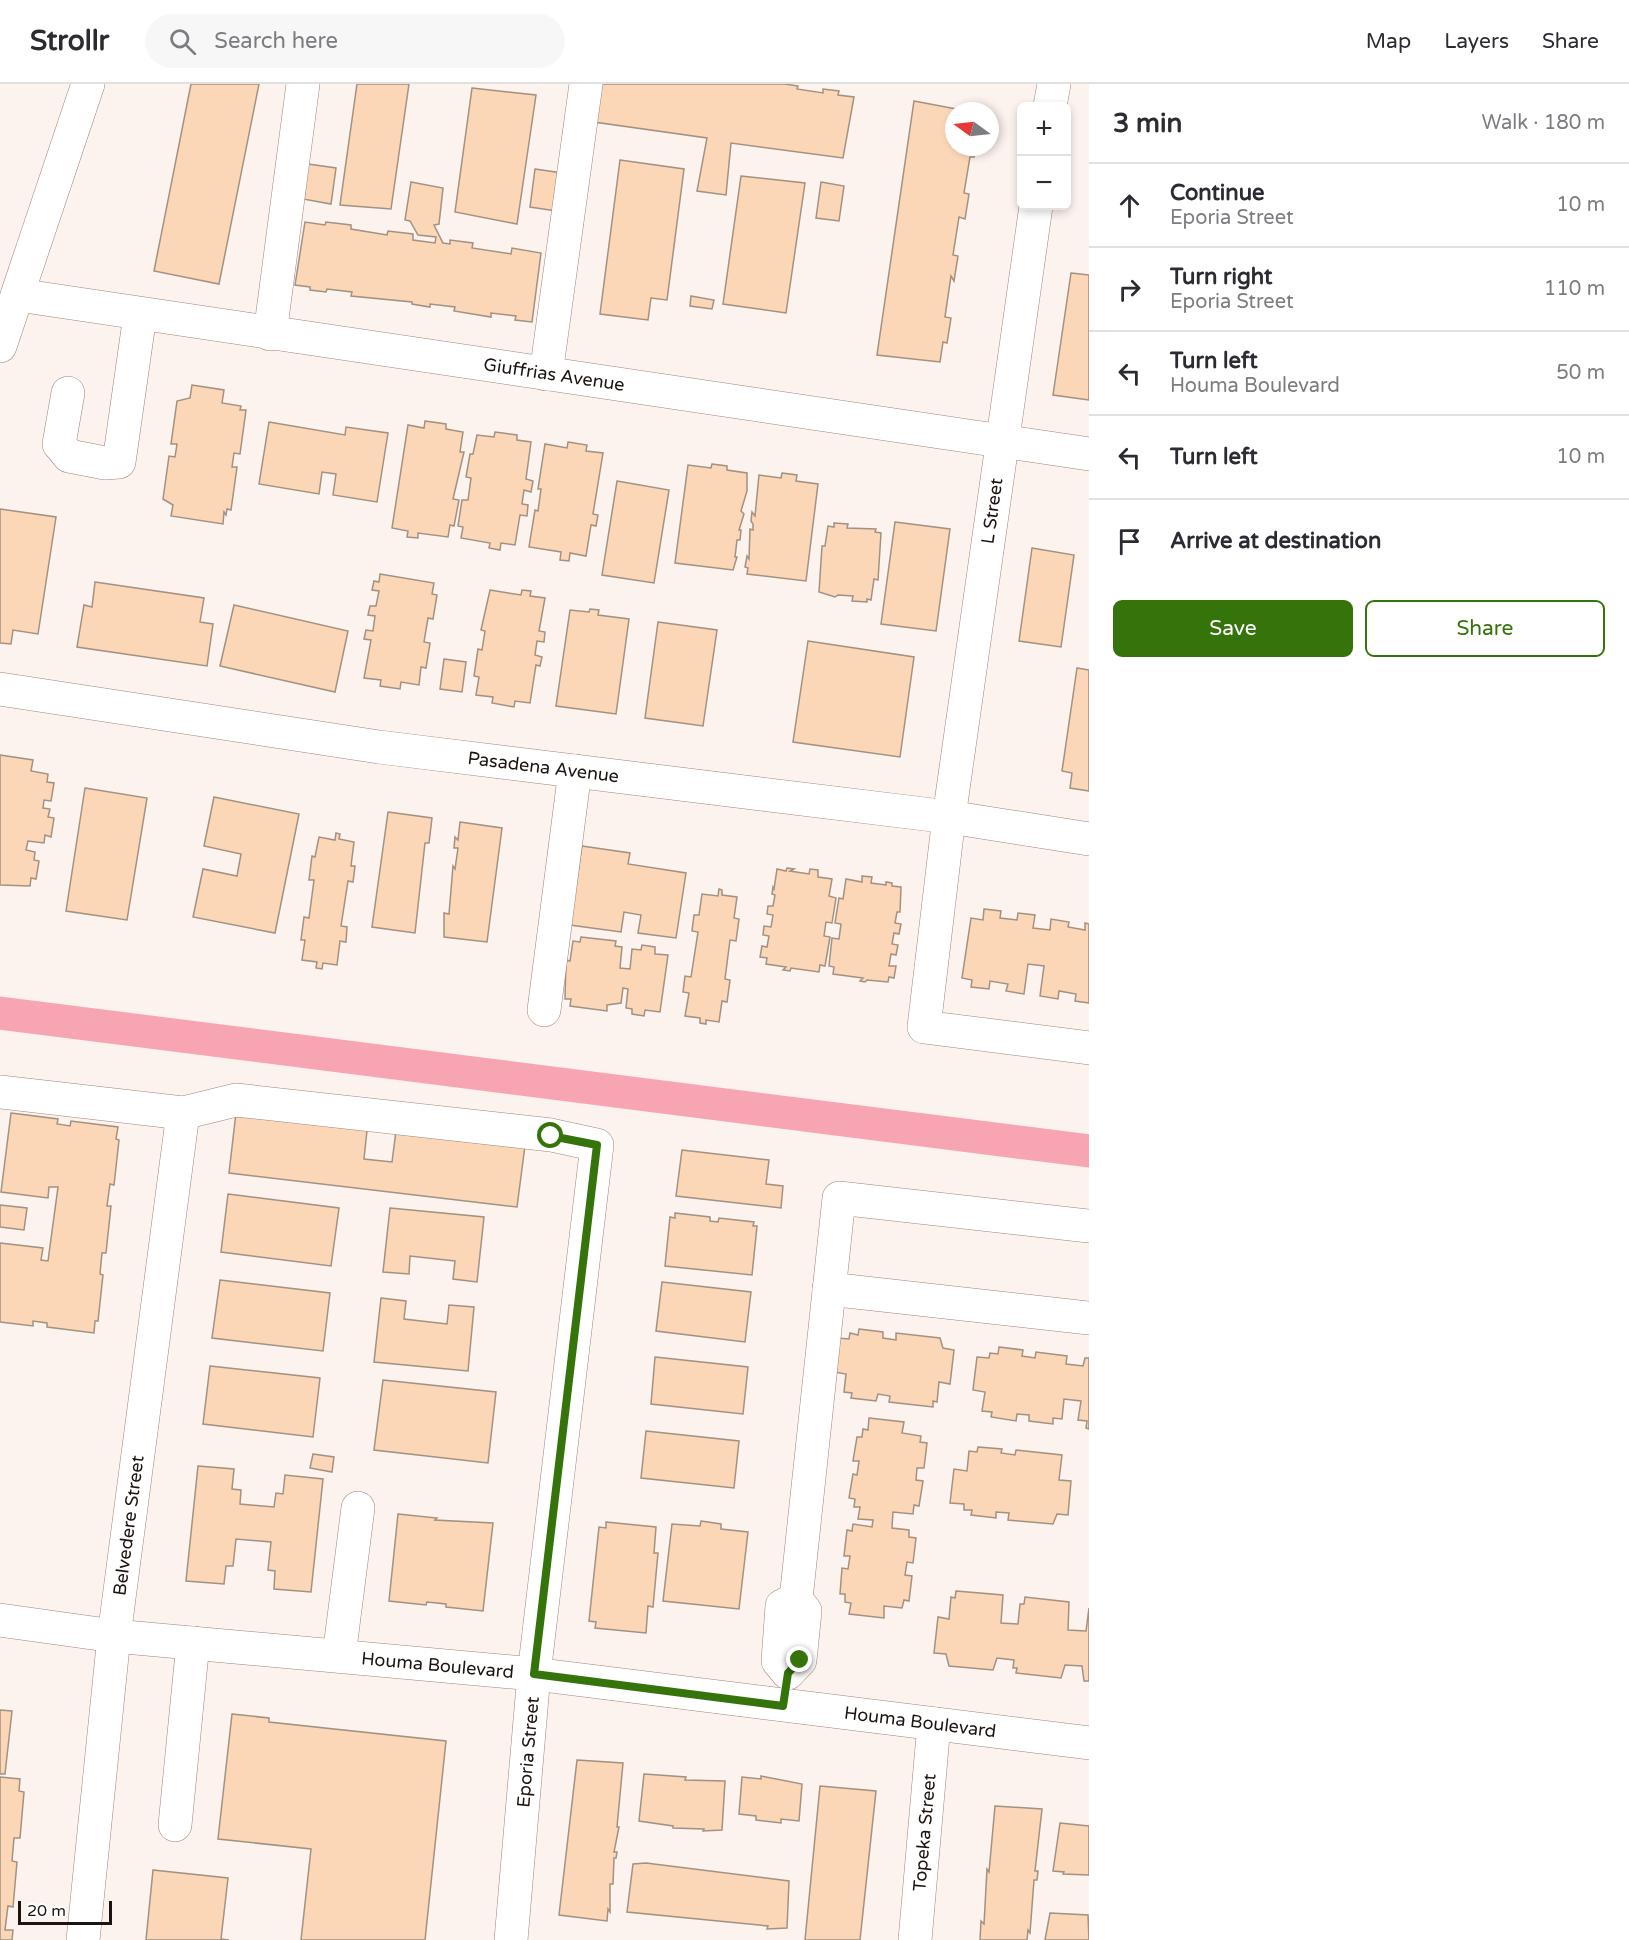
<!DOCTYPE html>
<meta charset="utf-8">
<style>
body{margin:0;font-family:"Varela Round",sans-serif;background:#f7f7f7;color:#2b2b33}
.controls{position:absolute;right:18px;top:18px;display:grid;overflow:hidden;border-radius:9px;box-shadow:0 3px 9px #0003}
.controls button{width:54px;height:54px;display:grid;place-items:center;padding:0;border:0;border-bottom:2px solid #e1e1e2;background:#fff;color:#2b2b33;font:30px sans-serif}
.compass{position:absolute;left:945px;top:18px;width:54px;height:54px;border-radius:50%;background:#fff;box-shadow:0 3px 9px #0003;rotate:285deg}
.scale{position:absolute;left:18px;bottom:15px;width:94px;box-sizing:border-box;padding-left:6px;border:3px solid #1c1410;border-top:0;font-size:16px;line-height:21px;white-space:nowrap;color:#1c1410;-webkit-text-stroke:4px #fff;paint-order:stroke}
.stop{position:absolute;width:18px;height:18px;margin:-14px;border:4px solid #35730b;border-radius:50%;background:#fff}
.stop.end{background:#35730b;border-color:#fff;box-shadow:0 2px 6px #0008}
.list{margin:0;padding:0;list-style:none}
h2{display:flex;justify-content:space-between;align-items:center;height:78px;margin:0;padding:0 24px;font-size:26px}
h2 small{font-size:20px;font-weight:400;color:#7c7c81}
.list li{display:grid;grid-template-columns:39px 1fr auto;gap:18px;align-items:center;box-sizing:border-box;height:84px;padding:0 24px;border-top:2px solid #e1e1e2}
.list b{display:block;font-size:22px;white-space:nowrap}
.list p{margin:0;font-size:20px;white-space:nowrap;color:#7c7c81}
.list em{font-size:20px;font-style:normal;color:#7c7c81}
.actions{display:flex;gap:12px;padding:18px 24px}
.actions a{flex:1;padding:14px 0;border:2px solid #35730b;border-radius:9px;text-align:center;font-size:21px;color:#35730b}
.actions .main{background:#35730b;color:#fff}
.icon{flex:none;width:33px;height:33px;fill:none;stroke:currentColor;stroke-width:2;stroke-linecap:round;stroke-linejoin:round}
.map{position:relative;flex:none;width:1089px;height:1856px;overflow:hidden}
header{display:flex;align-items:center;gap:36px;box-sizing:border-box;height:84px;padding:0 30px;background:#fff;border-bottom:2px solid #e1e1e2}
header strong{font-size:28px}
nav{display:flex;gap:33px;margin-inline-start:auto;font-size:21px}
.search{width:420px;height:54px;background:#f7f7f7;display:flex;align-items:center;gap:15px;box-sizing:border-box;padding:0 21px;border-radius:33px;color:#7c7c81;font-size:22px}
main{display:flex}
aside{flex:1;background:#fff}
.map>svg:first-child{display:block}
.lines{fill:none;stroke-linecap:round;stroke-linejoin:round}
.canal{stroke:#f7a5b3;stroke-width:33}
.building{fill:#fbd7b7;stroke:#a39182;stroke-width:1.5}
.minor-casing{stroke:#9c867c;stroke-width:34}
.minor{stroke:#fff;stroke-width:33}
.route{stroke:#35730b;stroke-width:8}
.labels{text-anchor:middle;stroke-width:6;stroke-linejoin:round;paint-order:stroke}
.street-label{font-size:18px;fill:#1c1410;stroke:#fff}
</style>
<header>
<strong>Strollr</strong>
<div class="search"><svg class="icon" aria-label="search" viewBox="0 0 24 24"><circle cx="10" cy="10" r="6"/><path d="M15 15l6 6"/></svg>Search here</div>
<nav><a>Map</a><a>Layers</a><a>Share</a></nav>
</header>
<main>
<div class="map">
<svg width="1089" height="1856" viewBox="0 0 1089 1856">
<rect width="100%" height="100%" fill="#fcf2ee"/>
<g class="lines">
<path class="canal" d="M0 929 1089 1067"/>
</g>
<g class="building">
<path d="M191 0H259L219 200 154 187Z"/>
<path d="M357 0H409L391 125 340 121Z"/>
<path d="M597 0H785L798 2 797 5 823 9V5L839 7 838 11 854 13 843 74 731 59 726 111 697 107 707 54 594 38Z"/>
<path d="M472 4 536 11 517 140 455 128Z"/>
<path d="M914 17 967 27H954V63H975L974 73H970L964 109 969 110 965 135 959 133 953 171 958 172 954 197 951 192 945 233 951 234 947 259 943 258 940 278 877 271Z"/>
<path d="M620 76 684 85 667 216 651 214 648 236 600 230Z"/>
<path d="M308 80 336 84 331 120 303 115Z"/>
<path d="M535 85 569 90 563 128 530 123Z"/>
<path d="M741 92 805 99 786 229 723 220Z"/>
<path d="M411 98 443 104 439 140 434 141 443 159 450 160V156L473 159 472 164 511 170 512 164 541 169 532 238 515 236 516 232 491 229V233L454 227 455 223 430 220V223L412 220V218L351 212 352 208 327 205 326 208 310 206V203L295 201 305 138 325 141 326 138 351 141V145L387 151 388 147 413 150V156L435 159 436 153 418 151 410 137 405 136Z"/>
<path d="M821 98 844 102 839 137 816 134Z"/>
<path d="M1071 189 1089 191V316L1053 311Z"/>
<path d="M691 212 714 216 712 225 690 222Z"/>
<path d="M192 301 224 306 222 319 241 322 240 326H246L240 370 234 369 232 383H237L231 426 227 425 226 431 224 428 223 440 171 432 173 421 163 415 169 372 175 373 177 360H171L177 317 190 314Z"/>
<path d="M425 337 446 340V345L463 348 460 368H464L453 415 459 416 454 442 450 441 448 453 418 449V454L407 453 408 447 392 444 408 341 424 344Z"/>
<path d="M269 338 345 351 346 343 388 349 377 418 333 411 336 390 322 388 319 410 259 400Z"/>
<path d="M495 348 517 351V356L531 358 526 395 533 397 531 408 524 406 522 420 528 421 527 432 520 431 515 461 501 459 500 466 489 464 490 459 461 454 463 443 458 442 462 416H468L471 394 466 393 470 370H473L477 351 494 353Z"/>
<path d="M568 358 587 361 586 367 603 369 593 430 598 431 596 442 591 441 586 472 570 469 569 477 560 476 561 468 529 463 535 426 538 427 541 405H538L545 360 567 364Z"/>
<path d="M712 380 727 382V386L747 389V407L741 427 744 430 739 446H741L740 456H737L735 473H737L733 486 675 479 688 381 711 384Z"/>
<path d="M782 389 797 391 796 397 818 400 806 497 747 490 748 484 745 483 747 472 749 475 750 445 753 446V440L751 437 752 428 755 432 759 391 781 394Z"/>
<path d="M617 397 669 406 654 499 602 491Z"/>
<path d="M0 425 56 433 38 550 13 546 11 560 0 559Z"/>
<path d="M895 438 950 445 936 547 881 540Z"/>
<path d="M834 439 848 440 847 444 876 445 875 448 881 449 878 496 874 495 871 516 867 515V518L852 517 853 512 838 511 835 513 819 508 822 462H825L828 442 834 443Z"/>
<path d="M1032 464 1074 471 1061 563 1019 557Z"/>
<path d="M380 490 434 499 432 510 437 511 433 535 428 534 424 558 430 559 426 584 421 583 419 601 401 598 400 605 380 602 381 596 364 594 371 556 364 555 366 546 373 547 375 532 368 531 370 522H376L379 507 372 506 374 497 379 498Z"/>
<path d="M95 498 204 514 200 538 213 540 207 582 77 563 84 521 92 523Z"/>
<path d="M490 506 521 511 522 506 531 507 530 512 545 514 539 547 545 548 544 558 537 557 535 571 542 573 540 582 536 581 530 619 515 617 514 623 492 619 493 613 476 611 479 593 474 592 478 565 482 566 485 547 481 546Z"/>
<path d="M234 521 348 547 335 608 220 582Z"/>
<path d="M590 525 599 526 598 531 629 535 616 630 556 622 570 526 589 528Z"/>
<path d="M658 538 717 546 703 642 645 634Z"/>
<path d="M808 557 914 573 900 673 793 658Z"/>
<path d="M444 575 466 578 462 608 440 605Z"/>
<path d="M1077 584 1089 586V707L1070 704 1072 689 1062 687Z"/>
<path d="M0 671 33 676 31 687 48 690 47 698 54 699 51 717 44 716 43 724 50 725 48 733 54 734 51 753 45 751 44 759 28 757 26 766 35 768 34 776 39 777 36 795 31 794 30 802 0 801Z"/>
<path d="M85 704 147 714 127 836 66 827Z"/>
<path d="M214 713 299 730 275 849 193 833 203 785 237 792 241 770 204 762Z"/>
<path d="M388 728 432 734 429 759H425L415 849 372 843Z"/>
<path d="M460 738 502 744 487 858 444 853V829L449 830 453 782 455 785 458 764H454L455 753 458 756Z"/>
<path d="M336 749 340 750 339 755 354 758 351 782H355L353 798 348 797 341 842 347 843 346 858 340 857 337 881 323 879 322 885 316 884 317 878 302 876 305 856H301L304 833 309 834 314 796H309L312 772 315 773 319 753 335 756Z"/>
<path d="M582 762 630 769 628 780 686 789 676 854 638 849 641 831 624 828 621 848 570 841Z"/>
<path d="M787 784 794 785 790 787 809 790 810 785 818 786V793L832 795 829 812 836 814 832 839 826 838 824 852 830 853 825 882 820 881 819 888 791 884 790 887 783 886 786 883 766 880 767 874 760 873 762 862 767 863 769 852 763 851 764 842 771 843 773 831 767 830 768 822H773L775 811 772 810 773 803 774 805 777 785 786 787Z"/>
<path d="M862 792 872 793 871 799 886 801V798L892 799V802L901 803 900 828H897L895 839 901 840 899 850 894 849 892 860 898 861 896 871 891 870 889 882H896L894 894 889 893 888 898 867 896 865 898 860 897 863 894 833 890 834 883 829 882 832 854 839 855 841 840 835 839 839 814 843 815 846 795 862 798Z"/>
<path d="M719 805 722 806V811L737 813 734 834 739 835 736 857 730 856 725 895 730 896 727 918 722 917 719 938 706 936V940L700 939V934L685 932 689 909 683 908 685 892 691 893 698 848 692 847 694 831H699L702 810 718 812Z"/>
<path d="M984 825 1001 827 1000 834 1017 836 1018 829 1035 831 1033 844 1050 846 1051 835 1069 838 1068 843 1085 846V839L1089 840V919L1075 917 1076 910 1059 907 1058 915 1040 912 1044 882 1028 880 1024 910 1006 907 1008 900 990 897 989 905 971 903 972 896 962 894 971 834 983 836Z"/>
<path d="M581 853 616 857 615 862 622 863 620 884 630 885 632 865 641 866 642 861 655 863V870L668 871 660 928 645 926 644 932 632 930V925L626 924 628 905 623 904 621 919 607 921V927L570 922 571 915H565L566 876 570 877 573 857 580 858Z"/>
<path d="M237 1020 368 1037 364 1075 392 1078 397 1039 526 1054 517 1123 229 1089Z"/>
<path d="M11 1029 58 1035 57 1040 70 1042 71 1037 118 1043 116 1055 119 1056 114 1101 110 1100 107 1122H111L106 1169H102L100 1190 103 1191 98 1237H95L94 1249 47 1243V1239L33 1237V1242L0 1238V1159L43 1164 41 1176 48 1177 58 1103H49L48 1114 1 1108Z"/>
<path d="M682 1066 769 1076 766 1100 783 1102 781 1124 676 1112Z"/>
<path d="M228 1110 339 1124 331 1182 221 1168Z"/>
<path d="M0 1121 27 1124 24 1146 0 1143Z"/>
<path d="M390 1124 484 1133 477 1198 453 1195 455 1177 410 1172 409 1190 383 1188Z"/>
<path d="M675 1129 710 1133V1137L718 1138 719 1134 754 1138 753 1142H757L752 1191 665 1182 670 1133 675 1134Z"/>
<path d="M220 1196 330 1209 323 1267 212 1254Z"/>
<path d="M662 1198 751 1208 745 1258 656 1247Z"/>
<path d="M381 1214 406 1217 404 1235 447 1240 449 1221 474 1223 468 1287 374 1278Z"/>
<path d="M859 1245 883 1248V1254L896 1256V1249L940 1254 943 1264 954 1266 950 1300 939 1298 937 1318 933 1317V1323L889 1318 890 1312 878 1310 876 1317 851 1314 852 1309 844 1308 846 1290 834 1288 838 1254 849 1255 850 1249 858 1251Z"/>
<path d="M999 1263 1023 1266 1022 1272 1035 1274 1036 1268 1067 1272 1066 1280 1083 1282 1085 1274H1089V1345L1086 1344 1087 1337 1078 1336 1081 1317 1064 1315 1062 1335 1053 1334V1340L1029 1337V1331L1017 1330 1016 1337 991 1333 992 1328 982 1327 985 1308 973 1306 977 1273 989 1274 990 1269 998 1270Z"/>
<path d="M655 1273 748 1283 743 1330 651 1320Z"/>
<path d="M210 1282 320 1294 313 1353 203 1340Z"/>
<path d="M383 1296 496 1308 488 1379 374 1366Z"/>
<path d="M869 1334 904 1338 902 1349 921 1352 920 1358 927 1359 924 1384H917L916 1396 923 1397 919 1422 914 1421 913 1430 893 1428 892 1444 909 1446V1453L916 1454 913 1479 907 1478 905 1491 912 1492 909 1517 904 1516 902 1524 884 1522V1534L849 1530 851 1519 845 1518V1510H840L842 1484 848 1485 850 1472H844L847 1446 852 1447 853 1440 872 1443 873 1436 858 1435 860 1423H854L855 1415 849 1414 853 1390 857 1391 859 1377H853L857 1353H862L863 1345 868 1346Z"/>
<path d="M646 1347 739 1357 734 1404 641 1394Z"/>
<path d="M978 1363 1002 1365 1001 1369 1015 1371 1016 1366 1062 1371 1059 1396 1071 1397 1068 1431 1057 1430 1053 1440 1008 1436 1009 1429 996 1428V1434L971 1431 972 1426H964V1420L950 1419 954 1385 967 1387 969 1367 977 1368Z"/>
<path d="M313 1370 334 1373 332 1388 310 1384Z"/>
<path d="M198 1382 234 1385 232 1405 241 1406 240 1420 274 1423 276 1409 283 1410 285 1391 323 1395 311 1508 274 1505 275 1487 268 1486 271 1458 236 1455 233 1482H226L224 1500 186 1497Z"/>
<path d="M398 1430 437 1434 435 1436 493 1439 483 1527 446 1523V1520L427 1518 426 1521 389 1517Z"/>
<path d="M701 1437 721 1440V1445L748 1448 739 1525 663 1517 672 1440 700 1442Z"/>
<path d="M606 1438 656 1443 654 1469H658L653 1523 648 1522 646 1549 595 1544 596 1538 589 1537 599 1443 606 1444Z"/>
<path d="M956 1507 1003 1511 1001 1539 1018 1540 1020 1520H1024L1025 1513 1069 1518 1068 1546 1086 1547 1089 1524V1597H1084L1082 1582 1065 1581 1061 1594 1016 1589 1017 1584H1013L1014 1576 997 1574 993 1586 949 1582 946 1570 934 1569 938 1533 949 1535 951 1513 955 1514Z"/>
<path d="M0 1626 12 1627 5 1690H0Z"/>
<path d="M232 1630 269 1634V1638L446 1657 425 1856H301L311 1765 218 1755Z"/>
<path d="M577 1676 623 1679 617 1743H619L614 1768H617L616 1774H614L613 1800H610V1828L608 1825 607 1837 559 1831Z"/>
<path d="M644 1690 686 1693 685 1696 725 1697 722 1746 703 1747 704 1745 673 1744V1742L639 1737Z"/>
<path d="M761 1692 802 1700 799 1737 781 1735V1739L756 1736V1732L739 1730 742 1693 761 1695Z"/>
<path d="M0 1693 20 1695 19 1707 24 1708 20 1754H14L12 1777 17 1778 13 1823 8 1822 5 1846H13L12 1856H0Z"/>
<path d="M820 1702 876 1707 860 1856H805Z"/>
<path d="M995 1722 1042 1725 1035 1787H1038L1037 1796H1034L1030 1849 1028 1846 1027 1856H980L981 1837 984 1840 987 1785 989 1788Z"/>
<path d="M1060 1739 1089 1742V1791L1063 1790 1064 1788 1053 1787Z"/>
<path d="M646 1779 789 1797 787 1844 767 1845 768 1842 627 1828 633 1780Z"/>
<path d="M153 1786 228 1794 221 1855 229 1856H146Z"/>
<path d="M1050 1829 1088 1831 1089 1856H1045Z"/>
</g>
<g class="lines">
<g class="minor-casing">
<g id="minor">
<path d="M1050 22 1054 0"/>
<path d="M1036 122 949 733 924 943 1089 964"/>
<path id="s1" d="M18 211 1089 370"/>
<path d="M270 250 303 0"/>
<path d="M0 262 88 0"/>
<path d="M546 290 586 0"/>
<path d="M68 309 59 360 69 372 105 379 119 378 140 231"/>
<path id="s2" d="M0 605 379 663 949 733 1089 755"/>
<path d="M544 926 575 687"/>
<path d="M0 1008 183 1029 236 1016 551 1051 597 1061 534 1590 511 1856"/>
<path d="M829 1205 1089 1234"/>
<path d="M796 1515 839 1114 1089 1142"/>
<path d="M796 1515 805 1527 800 1576 788 1589 778 1577 782 1522Z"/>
<path id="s3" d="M0 1536 114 1552 534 1590 1089 1659"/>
<path d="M339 1572 358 1424"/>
<path d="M175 1741 193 1559"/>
<path id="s4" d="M83 1856 114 1552 183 1029"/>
<path id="s5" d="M915 1856 934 1640"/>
</g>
</g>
<use href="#minor" class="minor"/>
</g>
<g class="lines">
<path class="route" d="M551 1052 597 1061 534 1590 783 1622 788 1589 800 1576"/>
</g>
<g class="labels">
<g class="street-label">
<text dy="6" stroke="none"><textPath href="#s1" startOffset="542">Giuffrias Avenue</textPath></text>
<text transform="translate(992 427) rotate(-82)" y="6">L Street</text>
<text dy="6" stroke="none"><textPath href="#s2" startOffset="549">Pasadena Avenue</textPath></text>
<text dy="6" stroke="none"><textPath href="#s4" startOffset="417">Belvedere Street</textPath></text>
<text dy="6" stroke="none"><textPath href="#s3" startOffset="440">Houma Boulevard</textPath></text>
<text dy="6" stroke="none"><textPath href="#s3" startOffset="926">Houma Boulevard</textPath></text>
<text transform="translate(528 1668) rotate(-85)" y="6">Eporia Street</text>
<text dy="6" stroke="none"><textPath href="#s5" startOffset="108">Topeka Street</textPath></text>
</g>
</g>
</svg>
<div class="controls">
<button>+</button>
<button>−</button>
</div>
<svg class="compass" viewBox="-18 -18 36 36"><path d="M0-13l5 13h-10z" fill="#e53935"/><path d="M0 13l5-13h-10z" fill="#7c7c81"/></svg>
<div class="scale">20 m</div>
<div class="stop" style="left:551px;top:1052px"></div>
<div class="stop end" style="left:800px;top:1576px"></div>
</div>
<aside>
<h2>3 min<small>Walk · 180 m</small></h2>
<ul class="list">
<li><svg class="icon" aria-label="ahead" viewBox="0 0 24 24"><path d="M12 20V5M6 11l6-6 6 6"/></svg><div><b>Continue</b><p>Eporia Street</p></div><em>10 m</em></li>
<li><svg class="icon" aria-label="right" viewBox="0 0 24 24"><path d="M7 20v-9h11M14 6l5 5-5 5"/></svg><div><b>Turn right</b><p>Eporia Street</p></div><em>110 m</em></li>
<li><svg class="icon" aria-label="left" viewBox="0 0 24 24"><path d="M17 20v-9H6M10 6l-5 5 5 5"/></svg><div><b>Turn left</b><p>Houma Boulevard</p></div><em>50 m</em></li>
<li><svg class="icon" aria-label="left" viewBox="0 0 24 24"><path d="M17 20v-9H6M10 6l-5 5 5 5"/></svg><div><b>Turn left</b></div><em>10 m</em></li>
<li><svg class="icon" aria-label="arrive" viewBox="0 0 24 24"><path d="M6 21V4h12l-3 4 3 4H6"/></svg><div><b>Arrive at destination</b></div></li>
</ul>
<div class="actions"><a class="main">Save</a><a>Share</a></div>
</aside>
</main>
